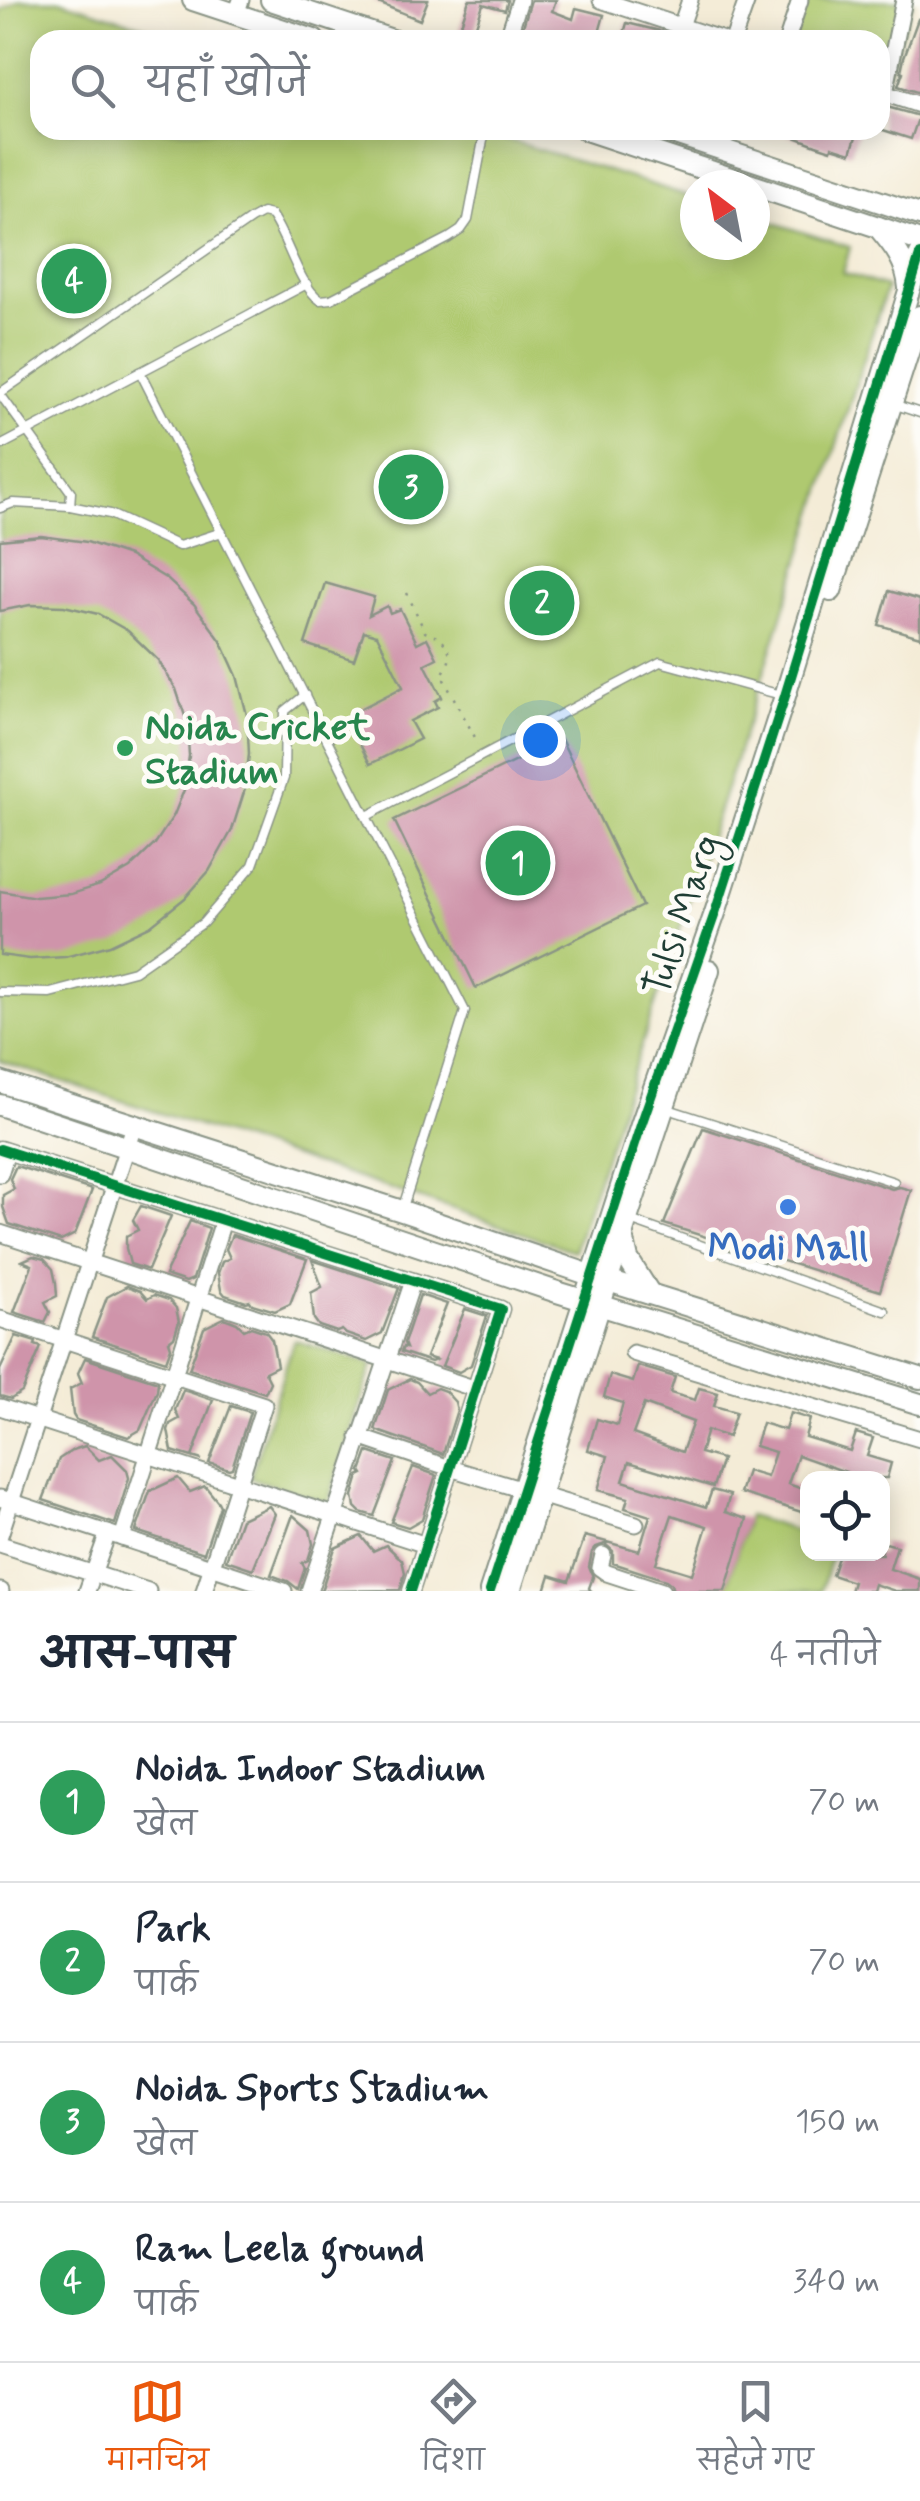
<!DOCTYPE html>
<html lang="hi">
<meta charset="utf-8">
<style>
body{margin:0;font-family:Mynerve,"Playpen Sans Deva",sans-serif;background:#f6f6f7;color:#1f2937}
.controls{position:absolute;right:30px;bottom:30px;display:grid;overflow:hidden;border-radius:20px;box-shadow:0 5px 25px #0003}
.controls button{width:90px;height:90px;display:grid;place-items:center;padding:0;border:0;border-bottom:2px solid #e0e1e3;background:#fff;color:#1f2937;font:50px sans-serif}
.compass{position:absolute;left:680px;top:170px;width:90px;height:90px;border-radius:50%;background:#fff;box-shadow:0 5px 25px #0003;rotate:328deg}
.you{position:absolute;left:540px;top:740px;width:35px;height:35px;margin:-25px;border:8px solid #fff;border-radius:50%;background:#1a73e8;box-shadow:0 0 0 15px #1a73e833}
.badge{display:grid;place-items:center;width:65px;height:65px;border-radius:50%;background:#ea580c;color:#fff;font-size:32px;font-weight:700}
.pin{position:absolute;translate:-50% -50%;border:5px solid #fff;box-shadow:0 2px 10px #0006}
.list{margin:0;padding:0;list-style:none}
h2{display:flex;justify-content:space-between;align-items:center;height:130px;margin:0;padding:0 40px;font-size:42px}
h2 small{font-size:32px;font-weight:400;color:#747a83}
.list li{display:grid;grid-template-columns:65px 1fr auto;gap:30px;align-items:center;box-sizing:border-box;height:160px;padding:0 40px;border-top:2px solid #e0e1e3}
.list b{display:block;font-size:38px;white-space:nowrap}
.list p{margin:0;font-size:32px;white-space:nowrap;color:#747a83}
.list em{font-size:32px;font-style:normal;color:#747a83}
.icon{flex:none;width:55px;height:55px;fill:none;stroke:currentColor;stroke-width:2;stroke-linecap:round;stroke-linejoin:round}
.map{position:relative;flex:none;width:920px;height:1591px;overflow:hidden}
.search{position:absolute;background:#fff;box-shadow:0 5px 25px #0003;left:30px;right:30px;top:30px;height:110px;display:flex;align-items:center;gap:25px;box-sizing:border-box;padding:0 35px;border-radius:30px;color:#747a83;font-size:38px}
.sheet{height:770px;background:#fff}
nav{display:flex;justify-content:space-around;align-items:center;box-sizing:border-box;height:140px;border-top:2px solid #e0e1e3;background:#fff;font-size:28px;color:#747a83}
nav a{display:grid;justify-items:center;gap:5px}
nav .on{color:#ea580c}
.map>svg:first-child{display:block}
.green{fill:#afc96f;stroke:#678352;stroke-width:2.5}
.building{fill:#cf94aa;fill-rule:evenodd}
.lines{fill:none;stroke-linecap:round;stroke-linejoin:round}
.lane-casing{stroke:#8a9486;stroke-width:11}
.street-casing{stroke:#8a9486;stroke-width:19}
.secondary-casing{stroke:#8a9486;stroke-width:24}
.path{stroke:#8a9486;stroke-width:2.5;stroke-dasharray:2.5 8;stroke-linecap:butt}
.lane{stroke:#fff;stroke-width:8}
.street{stroke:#fff;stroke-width:15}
.secondary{stroke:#fff;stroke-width:20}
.cycleway-casing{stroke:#fdfcf7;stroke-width:16}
.cycleway{stroke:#00873e;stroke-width:10}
.leisure-dot{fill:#2e9e5b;stroke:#fdfcf7;stroke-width:4}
.shop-dot{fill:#3f7fe0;stroke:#fdfcf7;stroke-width:4}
.labels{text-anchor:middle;stroke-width:10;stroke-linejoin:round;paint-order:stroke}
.leisure-label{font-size:38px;font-weight:bold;fill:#27864d;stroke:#fdfcf7;text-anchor:start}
.street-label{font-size:38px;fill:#1f3d34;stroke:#fdfcf7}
.shop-label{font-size:38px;font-weight:bold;fill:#366cbe;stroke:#fdfcf7}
</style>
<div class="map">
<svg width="920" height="1591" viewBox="0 0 920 1591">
<rect width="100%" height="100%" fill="#fdfcf7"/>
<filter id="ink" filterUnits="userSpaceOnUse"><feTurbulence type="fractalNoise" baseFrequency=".01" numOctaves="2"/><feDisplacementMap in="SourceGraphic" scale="20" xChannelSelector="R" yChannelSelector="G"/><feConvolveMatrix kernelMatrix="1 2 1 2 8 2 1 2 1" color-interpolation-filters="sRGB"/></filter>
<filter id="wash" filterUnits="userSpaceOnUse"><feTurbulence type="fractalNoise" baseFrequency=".0048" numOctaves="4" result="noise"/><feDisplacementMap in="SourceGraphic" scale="40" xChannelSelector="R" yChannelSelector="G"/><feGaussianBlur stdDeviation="2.25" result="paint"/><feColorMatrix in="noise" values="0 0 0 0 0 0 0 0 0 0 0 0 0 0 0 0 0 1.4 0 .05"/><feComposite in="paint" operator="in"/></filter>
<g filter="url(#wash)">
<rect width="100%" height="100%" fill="#f4ecd7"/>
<g class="green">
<path d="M19 0H59L187 40H40V130H476L695 198V245H755V217L850 247 843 273 887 287 759 688 574 1251 407 1194 0 1061V11Z"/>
<path d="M806 0 913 1 883 87 880 86V40H793Z"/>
<path d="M294 1340 372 1365 328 1503 250 1478Z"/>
<path d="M748 1516 807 1534 808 1554H832L821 1591H725Z"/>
</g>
<g id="blocks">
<g class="building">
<path d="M371 0H428L420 20Z"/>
<path d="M469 0H508L505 10 483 4 473 35 459 30Z"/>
<path d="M531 0H556L552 11 573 19 576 8 604 15 597 40 563 33 561 40H519Z"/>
<path d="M918 19 920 20V93L898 86 903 72 901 71 904 57Z"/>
<path d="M627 23 664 32 680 38V40H622Z"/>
<path d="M880 105 919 116 911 139 880 129Z"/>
<path d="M781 130H858L851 153 832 147 831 150 816 145 781 132Z"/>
<path d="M41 536 87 542 129 556 167 579 194 604 221 641 237 676 247 715 249 754 245 789 232 830 209 871 185 898 150 926 110 945 65 957 30 959 0 955V891L36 897 71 894 100 885 130 868 155 844 174 815 184 790 189 756 187 722 176 689 158 660 128 631 98 614 64 606 30 605 0 611V540Z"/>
<path d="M325 583 374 597 369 615 387 606 390 613 400 609 417 643 427 638 437 658 425 664 442 697 435 701 438 707 410 721 420 739 370 764 349 723 359 718 356 711 403 687 377 635 364 631 354 660 305 644Z"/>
<path d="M889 591 920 600V637L879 625Z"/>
<path d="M561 739 642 906 476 988 394 820Z"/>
<path d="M703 1128 892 1189 900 1187 911 1190 880 1291 664 1224Z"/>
<path d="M16 1166 92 1190 75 1234 61 1241 9 1224 3 1207V1195L14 1189 10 1179Z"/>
<path d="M141 1206 171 1216 148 1270 130 1264 126 1248V1236L138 1230 133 1220Z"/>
<path d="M190 1221 209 1228 193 1279 186 1282 165 1275Z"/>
<path d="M232 1235 307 1259 290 1304 275 1311 252 1304 250 1301 246 1302 225 1295 221 1290 218 1273 222 1262 230 1258 226 1249Z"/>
<path d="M33 1256 44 1259 53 1269 56 1283 57 1296 45 1302 50 1312 45 1322 14 1312 32 1265 22 1261Z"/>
<path d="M312 1260 399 1288 382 1333 366 1341 346 1334 342 1330 337 1332 319 1326 314 1319 311 1293 322 1287Z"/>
<path d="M127 1286 140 1291 147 1299 154 1295 169 1300 176 1308 179 1322 174 1337 169 1341 171 1347 166 1361 92 1337 107 1297Z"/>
<path d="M420 1295 447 1304 426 1357 436 1360 431 1362 401 1352 403 1347 406 1348 404 1343Z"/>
<path d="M465 1309 487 1316 471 1365 459 1372 442 1366Z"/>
<path d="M224 1318 237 1323 244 1330 251 1327 266 1332 272 1340 277 1366 265 1372 270 1382 265 1393 189 1369 204 1328Z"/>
<path d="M16 1336 36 1342 35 1345 41 1347 22 1392 11 1399 0 1396V1370Z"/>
<path d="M85 1358 158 1382 157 1391 140 1430 128 1437 76 1420 73 1415 70 1389 82 1383 78 1373Z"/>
<path d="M638 1366 675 1377 670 1393 695 1400 699 1388 718 1393 714 1406 736 1412 728 1437 707 1430 700 1453 722 1459 713 1487 629 1462 623 1481 706 1507 712 1490 730 1495 725 1512 747 1519 725 1591H673L671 1584 666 1580 613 1563V1551L605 1544 596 1547 592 1552 589 1567 593 1577 589 1588 591 1591H545L550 1575 569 1581 585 1536 639 1551 650 1516 625 1508 628 1498 598 1490 608 1456 588 1450 597 1419 617 1425 623 1403 604 1397 610 1375 633 1382ZM644 1404 693 1422 682 1452 633 1434ZM672 1515 707 1526 692 1574 656 1563Z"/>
<path d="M410 1379 417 1382 427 1393 437 1388 445 1391 455 1402 457 1410 443 1454 375 1430 388 1390Z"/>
<path d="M183 1390 213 1400 192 1457 202 1460 172 1451 168 1430 170 1424 179 1419 175 1410Z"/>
<path d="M231 1406 250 1412 232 1468 229 1469 209 1463Z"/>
<path d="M790 1413 810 1419 805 1437 850 1451 856 1433 873 1438 867 1456 891 1463 887 1478H843L846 1472 798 1455 788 1484 808 1491V1514L740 1493 747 1471 767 1477 775 1452 755 1446 762 1423 785 1430Z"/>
<path d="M85 1446 99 1460 112 1455 127 1470 129 1478 115 1524 43 1500 59 1459 73 1450Z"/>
<path d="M368 1452 395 1461 374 1516 360 1512 355 1507 353 1496 359 1476 363 1474 361 1471Z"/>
<path d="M413 1467 436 1475 422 1519 408 1527 391 1522Z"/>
<path d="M178 1478 190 1492 205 1486 218 1502 220 1506 204 1553 136 1531 150 1491Z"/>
<path d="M269 1506 275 1514 253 1569 226 1560 241 1519Z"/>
<path d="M293 1515 310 1530 313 1544 308 1560 302 1563 305 1568 298 1589 288 1581 271 1575Z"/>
<path d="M361 1536 373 1551 386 1545 402 1560 405 1573 400 1590 321 1591 335 1548Z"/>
<path d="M882 1542 897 1546 890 1569 920 1579V1591H895L874 1584 872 1591H850L853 1582 832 1575 839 1554H882Z"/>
</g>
</g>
</g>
<g filter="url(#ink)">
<use href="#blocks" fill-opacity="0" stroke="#8a9486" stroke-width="2.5"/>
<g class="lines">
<g class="lane-casing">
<g id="lane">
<path d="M140 372 465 1011 403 1207"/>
<path d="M0 393 251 219 262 213 271 215C288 239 298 284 320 300L331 299 449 238 461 230 468 220 485 130"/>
<path d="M0 394 71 492 70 506"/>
<path d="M896 405 920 413"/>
<path d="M0 446 307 284"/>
<path d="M0 508 13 503 70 506 110 514 179 546 222 532"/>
<path d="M367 816 660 662 785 696"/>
<path d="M0 992 50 993 134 971 203 923 253 865 284 778 285 711 305 695"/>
<path d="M668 1109 894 1182"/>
<path d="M630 1220 885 1311"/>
</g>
</g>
<g class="street-casing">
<g id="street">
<path d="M601 0 723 40"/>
<path d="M236 14 241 0"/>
<path d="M681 26 690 0"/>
<path d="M507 40 520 0"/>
<path d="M733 40 747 0"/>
<path d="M787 40 800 0"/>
<path d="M880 92 920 105"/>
<path d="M885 93 904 0"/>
<path d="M0 1149 501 1309 411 1591"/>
<path d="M0 1174 7 1152"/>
<path d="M0 1233 476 1389"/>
<path d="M0 1319 264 1405 204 1591"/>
<path d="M633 1353 920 1439"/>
<path d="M0 1407 426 1545"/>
<path d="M359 1437 450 1468 636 1524"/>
<path d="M0 1498 284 1591"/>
<path d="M0 1535 134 1126"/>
<path d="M122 1538 223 1221"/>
<path d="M0 1544 148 1591"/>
<path d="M603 1555 600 1568 607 1573 662 1591"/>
<path d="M0 1591H1"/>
<path d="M87 1591 108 1533"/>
<path d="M309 1591 413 1281"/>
</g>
</g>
<g class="secondary-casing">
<g id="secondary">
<path d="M193 0 314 40"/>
<path d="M271 0 392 40"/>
<path d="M586 130 752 185"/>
<path d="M663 130 920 215"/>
<path d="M755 186 920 241"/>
<path d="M878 227C895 247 907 262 909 288"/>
<path d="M831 591 920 316"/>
<path d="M0 1082 402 1211 608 1281 920 1378"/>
<path d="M0 1105 557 1292 920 1404"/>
<path d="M623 1236 628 1259 650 1294"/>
<path d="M490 1591 641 1125 715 913 785 696 920 255"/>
<path d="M510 1591 627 1219 709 970"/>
</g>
</g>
<path class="path" d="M407 593 425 632C438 636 453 645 449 661 447 666 444 671 442 676L478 743"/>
<use href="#lane" class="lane"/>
<use href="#street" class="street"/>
<use href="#secondary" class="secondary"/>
<g class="cycleway-casing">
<g id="cycleway">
<path d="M0 1149 501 1309 411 1591"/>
<path d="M490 1591 641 1125 715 913 785 696 920 255"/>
</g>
</g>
<use href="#cycleway" class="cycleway"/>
</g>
</g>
<circle class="leisure-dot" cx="125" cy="748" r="10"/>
<circle class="shop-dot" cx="788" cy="1207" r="10"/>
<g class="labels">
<g class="leisure-label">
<text x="145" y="739">Noida Cricket<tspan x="145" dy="44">Stadium</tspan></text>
</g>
<g class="street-label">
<text transform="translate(681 915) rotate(-71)" y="13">Tulsi Marg</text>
</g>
<g class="shop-label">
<text x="788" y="1259">Modi Mall</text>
</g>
</g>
</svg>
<div class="controls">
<button><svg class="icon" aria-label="locate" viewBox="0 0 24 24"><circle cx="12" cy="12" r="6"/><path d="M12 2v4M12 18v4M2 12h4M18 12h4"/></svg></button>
</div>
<svg class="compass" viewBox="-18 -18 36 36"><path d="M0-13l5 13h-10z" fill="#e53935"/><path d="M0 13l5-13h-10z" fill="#747a83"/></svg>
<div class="you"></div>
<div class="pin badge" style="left:518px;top:863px;background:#2e9e5b">1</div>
<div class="pin badge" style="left:542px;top:603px;background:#2e9e5b">2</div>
<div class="pin badge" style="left:411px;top:487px;background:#2e9e5b">3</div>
<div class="pin badge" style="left:74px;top:281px;background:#2e9e5b">4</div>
<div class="search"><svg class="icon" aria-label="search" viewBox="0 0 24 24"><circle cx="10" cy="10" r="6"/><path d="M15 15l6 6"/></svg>यहाँ खोजें</div>
</div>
<section class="sheet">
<h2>आस-पास<small>4 नतीजे</small></h2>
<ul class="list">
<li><span class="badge" style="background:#2e9e5b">1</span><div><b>Noida Indoor Stadium</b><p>खेल</p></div><em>70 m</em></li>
<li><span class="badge" style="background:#2e9e5b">2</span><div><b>Park</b><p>पार्क</p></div><em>70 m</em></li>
<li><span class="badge" style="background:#2e9e5b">3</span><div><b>Noida Sports Stadium</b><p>खेल</p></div><em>150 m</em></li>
<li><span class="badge" style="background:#2e9e5b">4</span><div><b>Ram Leela ground</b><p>पार्क</p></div><em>340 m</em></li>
</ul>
</section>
<nav>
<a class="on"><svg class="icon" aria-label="map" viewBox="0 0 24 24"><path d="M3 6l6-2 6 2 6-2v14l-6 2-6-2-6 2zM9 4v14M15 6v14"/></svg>मानचित्र</a>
<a><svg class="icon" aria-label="directions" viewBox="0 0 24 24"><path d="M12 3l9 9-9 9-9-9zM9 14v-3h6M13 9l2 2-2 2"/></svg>दिशा</a>
<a><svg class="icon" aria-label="saved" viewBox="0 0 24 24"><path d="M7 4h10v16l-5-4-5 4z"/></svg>सहेजे गए</a>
</nav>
